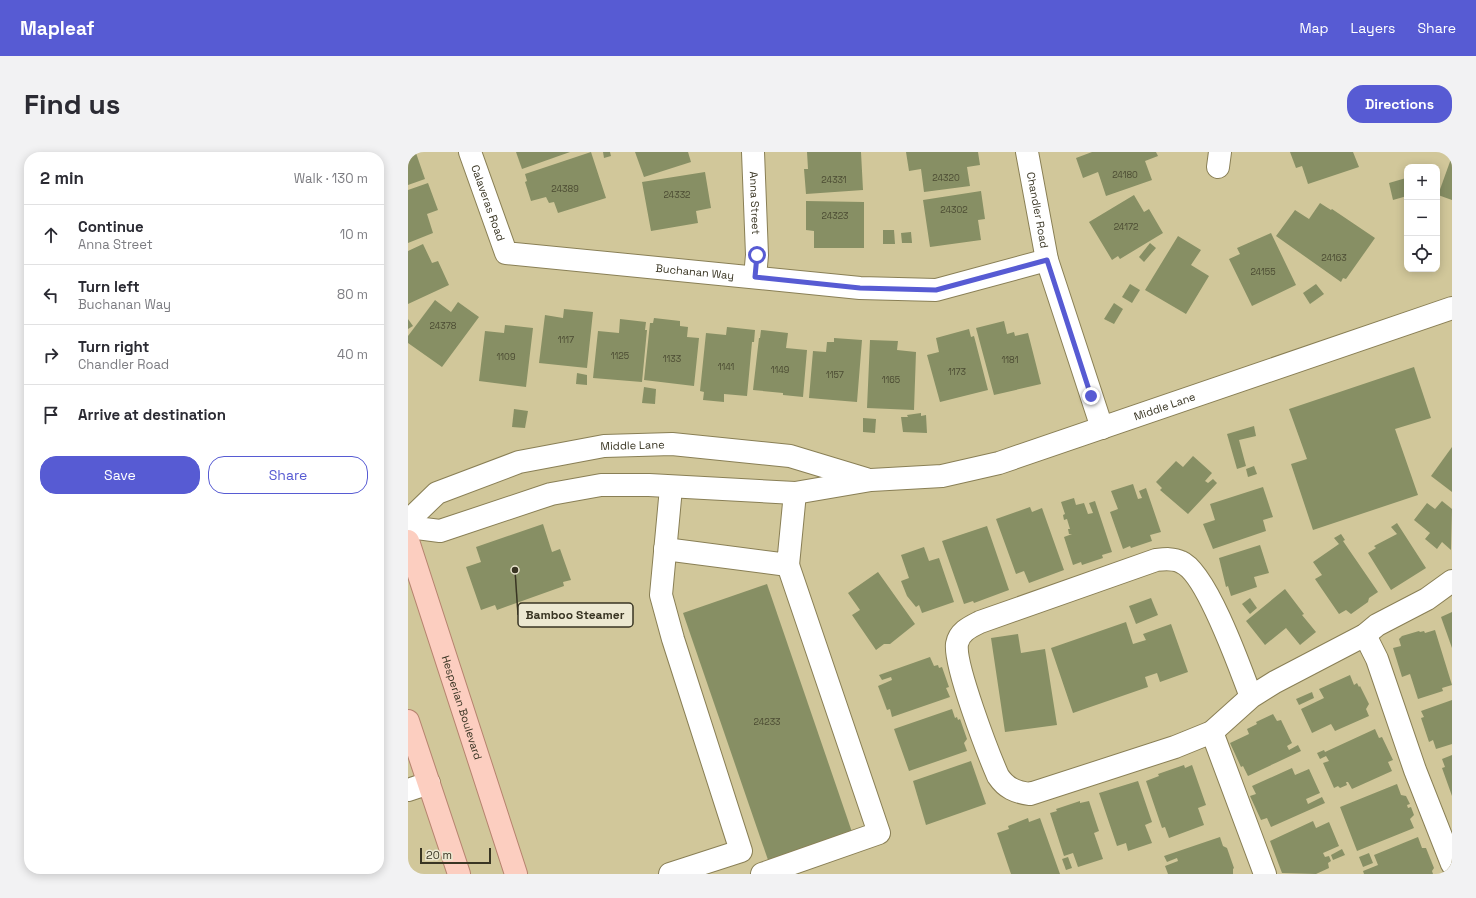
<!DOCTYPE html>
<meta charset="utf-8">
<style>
body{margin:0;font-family:"Space Grotesk",sans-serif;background:#f2f2f3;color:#2b2b33}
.controls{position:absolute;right:12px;top:12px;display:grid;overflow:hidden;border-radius:8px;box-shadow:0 2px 10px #0003}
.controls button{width:36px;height:36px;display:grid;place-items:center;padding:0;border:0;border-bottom:1px solid #e1e1e2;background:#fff;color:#2b2b33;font:20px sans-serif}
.scale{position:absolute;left:12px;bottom:10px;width:71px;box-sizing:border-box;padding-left:4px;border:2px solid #393523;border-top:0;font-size:11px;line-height:14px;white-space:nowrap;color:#393523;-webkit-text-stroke:3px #ece8d1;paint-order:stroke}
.stop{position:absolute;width:12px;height:12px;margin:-9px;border:3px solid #575bd3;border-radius:50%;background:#fff}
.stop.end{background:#575bd3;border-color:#fff;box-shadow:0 1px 4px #0008}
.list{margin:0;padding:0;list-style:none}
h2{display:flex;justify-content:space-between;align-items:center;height:52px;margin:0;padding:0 16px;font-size:17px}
h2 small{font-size:13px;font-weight:400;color:#7c7c81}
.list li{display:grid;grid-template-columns:26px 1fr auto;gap:12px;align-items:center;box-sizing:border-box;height:60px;padding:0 16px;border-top:1px solid #e1e1e2}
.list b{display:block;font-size:15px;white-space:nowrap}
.list p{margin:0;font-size:13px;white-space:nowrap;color:#7c7c81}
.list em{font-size:13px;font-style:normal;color:#7c7c81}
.actions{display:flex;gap:8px;padding:12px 16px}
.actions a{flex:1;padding:9px 0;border:1px solid #575bd3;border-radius:16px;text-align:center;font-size:14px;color:#575bd3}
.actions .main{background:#575bd3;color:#fff}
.icon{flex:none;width:22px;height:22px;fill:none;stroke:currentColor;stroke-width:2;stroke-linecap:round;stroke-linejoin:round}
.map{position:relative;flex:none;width:1044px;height:722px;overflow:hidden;border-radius:16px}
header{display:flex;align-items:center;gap:24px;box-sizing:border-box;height:56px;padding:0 20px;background:#575bd3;color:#fff}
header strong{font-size:19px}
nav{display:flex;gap:22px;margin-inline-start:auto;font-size:14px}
.intro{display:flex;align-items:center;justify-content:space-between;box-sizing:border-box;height:96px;padding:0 24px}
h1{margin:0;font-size:28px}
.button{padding:10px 18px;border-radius:16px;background:#575bd3;color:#fff;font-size:14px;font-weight:700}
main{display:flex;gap:24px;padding:0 24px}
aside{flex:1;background:#fff;border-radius:16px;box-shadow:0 2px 10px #0003}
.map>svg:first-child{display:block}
.building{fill:#878f64}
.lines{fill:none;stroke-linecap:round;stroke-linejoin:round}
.minor-casing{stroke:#897f55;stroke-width:24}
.major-casing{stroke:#b6836e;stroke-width:24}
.minor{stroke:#fff;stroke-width:22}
.major{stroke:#fccec0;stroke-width:22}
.route{stroke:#575bd3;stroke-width:5}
.labels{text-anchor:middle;stroke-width:3;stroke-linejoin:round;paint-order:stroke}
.number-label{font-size:9px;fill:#4c4c33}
.street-label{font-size:11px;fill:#393523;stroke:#ece8d1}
.leader{fill:none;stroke:#393523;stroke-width:1.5}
.callout-dot{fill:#393523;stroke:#ece8d1;stroke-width:1.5}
.callout{fill:#ece8d1;stroke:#393523;stroke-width:1.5}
.callout-label{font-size:12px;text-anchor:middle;font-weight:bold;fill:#393523}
</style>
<header>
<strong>Mapleaf</strong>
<nav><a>Map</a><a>Layers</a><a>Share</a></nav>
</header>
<div class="intro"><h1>Find us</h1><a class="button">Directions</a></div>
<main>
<aside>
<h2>2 min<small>Walk · 130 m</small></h2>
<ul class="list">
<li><svg class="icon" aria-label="ahead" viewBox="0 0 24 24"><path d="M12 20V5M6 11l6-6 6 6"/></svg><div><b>Continue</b><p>Anna Street</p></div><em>10 m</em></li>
<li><svg class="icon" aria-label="left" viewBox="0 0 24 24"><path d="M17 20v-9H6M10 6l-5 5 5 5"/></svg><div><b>Turn left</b><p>Buchanan Way</p></div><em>80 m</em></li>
<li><svg class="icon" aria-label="right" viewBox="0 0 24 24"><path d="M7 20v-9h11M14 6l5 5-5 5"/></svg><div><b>Turn right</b><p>Chandler Road</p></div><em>40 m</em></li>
<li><svg class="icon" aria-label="arrive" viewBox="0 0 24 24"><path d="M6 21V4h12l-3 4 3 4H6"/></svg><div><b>Arrive at destination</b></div></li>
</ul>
<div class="actions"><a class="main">Save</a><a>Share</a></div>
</aside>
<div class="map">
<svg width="1044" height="722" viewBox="0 0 1044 722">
<rect width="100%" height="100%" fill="#d1c79a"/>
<g class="building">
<path d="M108 0H162L114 17Z"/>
<path d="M183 0 198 46 150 61 146 50 141 51 138 45 123 49 117 30 119 29 117 22Z"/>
<path d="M195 0H202L203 4 196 6Z"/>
<path d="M227 0H280L283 10 236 25Z"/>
<path d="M399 0H453L455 38 398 42 396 17H400Z"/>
<path d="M498 0H570L572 13 559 15 562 34 516 40 513 17 501 19Z"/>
<path d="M684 0H748L750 4 737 9 744 28 698 44 690 20 675 26 668 6Z"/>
<path d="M882 0H945L951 15 900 32 894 14 888 16Z"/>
<path d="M8 1 17 27 0 33V4Z"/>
<path d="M1044 4V48L1030 43Z"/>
<path d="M297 20 303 56 288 59 290 71 243 79 234 30Z"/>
<path d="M998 26 999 44 985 48 981 31Z"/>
<path d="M20 31 30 58 19 62 25 81 0 91V38Z"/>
<path d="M573 39 577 67 570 68 573 88 522 95 515 48Z"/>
<path d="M726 43 736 60 741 57 755 81 712 107 710 104 704 108 681 70Z"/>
<path d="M398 49 456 50V96H406V79L398 78Z"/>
<path d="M912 51 923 58 924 57 967 86 938 127 935 126 933 130 868 84 887 58 901 67Z"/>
<path d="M475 78H486L487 92H475Z"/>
<path d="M503 80 504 91H494L493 81Z"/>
<path d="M863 81 888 133 844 154 821 107 832 102 829 96Z"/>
<path d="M770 84 793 98 783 113 801 124 778 162 737 138Z"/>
<path d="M742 91 748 96 736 110 731 105Z"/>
<path d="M15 92 24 111 30 109 41 133 0 152V99Z"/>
<path d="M722 132 732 138 724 151 714 145Z"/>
<path d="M908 132 916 142 902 152 895 141Z"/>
<path d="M27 148 43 160 50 150 71 165 34 215 0 191V184Z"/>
<path d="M706 151 715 157 706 172 696 167Z"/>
<path d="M156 157 185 160 179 216 131 211 137 163 155 166Z"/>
<path d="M246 166 272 169V174L280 175 279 185 291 186 286 234 236 228 242 171H245Z"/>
<path d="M0 167 5 174 0 177Z"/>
<path d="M212 167 238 170 237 178H239L234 230 185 226 190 179 211 181Z"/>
<path d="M596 169 599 182 606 180 607 184 620 181 633 232 586 243 568 176Z"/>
<path d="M97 173 125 176 118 235 71 229 77 179 96 181Z"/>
<path d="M319 175 347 178 346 190H344L339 244 316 242V250L295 248 296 240 292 239 298 181 318 183Z"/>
<path d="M561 177 563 185 566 184 580 238 532 250 519 203 531 200 528 186Z"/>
<path d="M353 178 380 181 378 196 399 198 395 245 375 243V241L345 238 351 186H352Z"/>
<path d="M426 186 454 188 449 250 401 246 405 199 418 200 419 190H426Z"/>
<path d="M462 188 490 189 489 198 508 200 506 258 459 256Z"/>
<path d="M1006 215 1023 266 987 277 1010 343 905 378 883 312 899 307 881 257Z"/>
<path d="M169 221 179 223V233L168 232Z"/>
<path d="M236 235 248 237 247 252 234 251Z"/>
<path d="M106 257 120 259 117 276 104 275Z"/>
<path d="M513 261V264L518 263 519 281 495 280 493 265H500L499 263Z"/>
<path d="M455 266 468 267 467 281 455 280Z"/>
<path d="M846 274 848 284 831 288 838 314 829 317 819 282Z"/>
<path d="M1044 295V340L1023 324Z"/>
<path d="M785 304 804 321 797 329 800 331 805 327 809 331 780 362 752 338 754 336 748 330 768 309 775 315Z"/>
<path d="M846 314 849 322 840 325 838 317Z"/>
<path d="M725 332 730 347 734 346 731 339 738 336 753 380 742 383 744 389 723 396 722 394 715 397 702 360 710 357 703 339Z"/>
<path d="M855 335 865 365 855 368 858 379 805 397 795 372 807 368 802 352Z"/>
<path d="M666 346 668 353 676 351 680 362 685 361 681 351 687 349 704 400 694 403 695 406 674 413 673 410 665 413 656 385 664 382H661L660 377H662L659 367 656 368 655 363 657 362 653 350Z"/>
<path d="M1034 349 1044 357 1043 398 1034 390 1029 397 1017 387 1022 381 1006 368 1019 351 1027 357Z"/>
<path d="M622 355 624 360 634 356 656 418 621 431 616 419 608 422 588 367Z"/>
<path d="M989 371 1018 416 983 438 960 401 968 396 966 394 989 382 983 375Z"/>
<path d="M135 372 144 400 152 397 163 428 155 430 156 434 89 458 87 453 73 458 58 415 73 410 68 395Z"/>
<path d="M579 374 601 438 566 451 565 449 556 452 534 389Z"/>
<path d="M933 382 937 388 935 389 970 440 961 446 960 450 943 462 938 458 931 462 907 427 914 423 905 410 931 392 926 386Z"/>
<path d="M852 393 861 421 846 425 849 435 823 444 820 434 818 435 811 406Z"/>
<path d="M516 395 521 409 531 406 546 450 514 461 511 453 508 455 499 444 493 429 501 426 493 403Z"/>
<path d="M470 420 507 472 482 492H476L468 498 444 463 452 458 440 441Z"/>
<path d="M359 432 444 680 360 708 275 461Z"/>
<path d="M877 437 896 462 894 463 908 480 892 493 878 476 857 493 838 469Z"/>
<path d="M743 446 750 463 728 472 721 454Z"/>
<path d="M842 446 849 456 842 462 834 452Z"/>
<path d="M1044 460V496L1033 465Z"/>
<path d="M718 470 725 492 738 488 735 482 763 472 780 520 752 530 749 521 737 525 740 535 665 561 643 496Z"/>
<path d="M1027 478 1044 533 1034 536 1035 539 1010 547 1002 522 994 525 985 496 993 494 991 487 994 484 1011 479 1012 480 1016 479 1017 481Z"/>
<path d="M610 482 613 501 637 497 649 573 597 580 583 486Z"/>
<path d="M522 505 526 514 530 513 531 516 534 515 541 535 538 536 542 545 484 565 482 557 479 558 470 534 484 528 483 525 474 528 471 523Z"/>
<path d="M942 523 946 533 949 531 951 535 952 534 961 552 958 557 961 564 927 579 923 572 904 581 893 557 916 546 911 537Z"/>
<path d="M904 540 906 546 891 553 888 547Z"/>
<path d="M1044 548V592L1028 597 1025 588 1021 590 1013 566 1016 565 1013 559Z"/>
<path d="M544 557 547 566 549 565 550 568 552 567 559 587 556 591 559 599 501 619 486 577Z"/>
<path d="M865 562 869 569 873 568 884 591 879 594 881 598 890 593 893 599 840 624 835 614 833 615 822 591 841 582 839 577 849 572 848 570Z"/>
<path d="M967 577 971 586 974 585 985 608 980 610 984 619 944 637 940 630H938L939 633 932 636 930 634 926 636 915 611 921 609 918 604 912 607 909 601 916 598 917 600Z"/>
<path d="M1044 603V644L1034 616 1037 615 1034 607Z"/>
<path d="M563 609 578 652 518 673 505 629Z"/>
<path d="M776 613 777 616 784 613 798 653 790 656 796 673 761 686 757 675 754 676 738 629 751 624 750 622Z"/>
<path d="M884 616 887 623 901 617 912 641 898 647 900 652 914 645 917 651 863 675 859 666 853 668 842 644 848 642 844 634Z"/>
<path d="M730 629 744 670 737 673 744 691 720 699 718 691 709 694 691 641Z"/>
<path d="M989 632 993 643 998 644 1002 652 999 653 1000 656 1003 655 1006 663 1002 667 1006 676 949 699 932 655Z"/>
<path d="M672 649V651L681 649 691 679 686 681 695 707 670 715 665 701 656 704 642 661 649 659 648 657Z"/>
<path d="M620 666 621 670 632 666 652 722H603L589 681 601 677 600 674Z"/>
<path d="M905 669 908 676 921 670 931 694 915 701 917 705 921 704 923 709 920 711 921 716 908 722 874 721 862 689Z"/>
<path d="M812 685 815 694 819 696 826 716 825 717V722H760L757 714 770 709 769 706 759 710 756 704Z"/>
<path d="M1010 685 1014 696H1018L1026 716 1024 719 1025 722H956L955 719 970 713 966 703Z"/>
<path d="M934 697 937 703 925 708 923 703Z"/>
<path d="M961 701 965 711 955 715 951 705Z"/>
<path d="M660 705 664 716 658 718 654 707Z"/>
</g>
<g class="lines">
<g class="minor-casing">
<g id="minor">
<path id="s1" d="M62 0 98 101 452 136 528 138 639 108"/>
<path id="s2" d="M345 0 349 103 347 125"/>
<path id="s3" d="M619 0 639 108 694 276"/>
<path d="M810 15 812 0"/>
<path id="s4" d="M0 369 29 341 111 310 196 294 264 292 382 304 458 327"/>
<path id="s5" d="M0 375 32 379 143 342 193 333H241L387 341 463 328 534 324 591 311 1044 156"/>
<path d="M257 397 380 413 387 341"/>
<path d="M957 483 969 507 1007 618 1044 712"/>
<path d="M843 545C833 518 798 420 773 410 765 406 757 407 748 408L572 470C562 475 551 480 549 492 546 513 580 601 590 624 598 636 607 640 622 642L767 595 804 580 843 545 867 530 957 483 969 473 1019 447 1044 429"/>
<path d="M804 580 857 722"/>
<path d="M0 638 21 631"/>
<path d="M262 722 333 699 265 487 253 443 263 336"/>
<path d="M354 722 471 681 380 413"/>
</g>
</g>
<g class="major-casing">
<g id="major">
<path id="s6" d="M0 389 108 722"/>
<path d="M0 569 51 722"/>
</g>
</g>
<use href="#minor" class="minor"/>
<use href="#major" class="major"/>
</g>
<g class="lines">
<path class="route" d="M349 103 347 125 452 136 528 138 639 108 683 244"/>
</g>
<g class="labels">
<g class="number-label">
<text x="717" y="26">24180</text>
<text x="538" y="29">24320</text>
<text x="426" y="31">24331</text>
<text x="157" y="40">24389</text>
<text x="269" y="46">24332</text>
<text x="546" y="61">24302</text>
<text x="427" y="67">24323</text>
<text x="718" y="78">24172</text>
<text x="926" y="109">24163</text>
<text x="855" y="123">24155</text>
<text x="35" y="177">24378</text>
<text x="158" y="191">1117</text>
<text x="212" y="207">1125</text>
<text x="98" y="208">1109</text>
<text x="264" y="210">1133</text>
<text x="602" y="211">1181</text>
<text x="318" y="218">1141</text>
<text x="372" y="221">1149</text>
<text x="549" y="223">1173</text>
<text x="427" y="226">1157</text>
<text x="483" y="231">1165</text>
<text x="359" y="573">24233</text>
</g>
<g class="street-label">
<text dy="4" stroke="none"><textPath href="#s1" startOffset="54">Calaveras Road</textPath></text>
<text dy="4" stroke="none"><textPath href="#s2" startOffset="51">Anna Street</textPath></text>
<text dy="4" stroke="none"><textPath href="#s3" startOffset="59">Chandler Road</textPath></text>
<text dy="4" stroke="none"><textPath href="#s1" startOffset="297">Buchanan Way</textPath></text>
<text dy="4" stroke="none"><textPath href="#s5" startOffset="776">Middle Lane</textPath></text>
<text dy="4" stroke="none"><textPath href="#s4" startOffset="243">Middle Lane</textPath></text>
<text dy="4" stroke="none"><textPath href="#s6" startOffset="175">Hesperian Boulevard</textPath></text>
</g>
</g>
<path class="leader" d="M107 418L110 463"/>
<circle class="callout-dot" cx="107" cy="418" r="4"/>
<rect class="callout" x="110" y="451" width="115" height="24" rx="4"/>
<g class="callout-label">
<text x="167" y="467">Bamboo Steamer</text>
</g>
</svg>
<div class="controls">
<button>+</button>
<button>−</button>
<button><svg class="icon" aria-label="locate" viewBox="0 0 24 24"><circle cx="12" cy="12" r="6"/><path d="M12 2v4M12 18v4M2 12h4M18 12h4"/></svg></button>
</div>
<div class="scale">20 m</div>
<div class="stop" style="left:349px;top:103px"></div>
<div class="stop end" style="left:683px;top:244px"></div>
</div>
</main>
